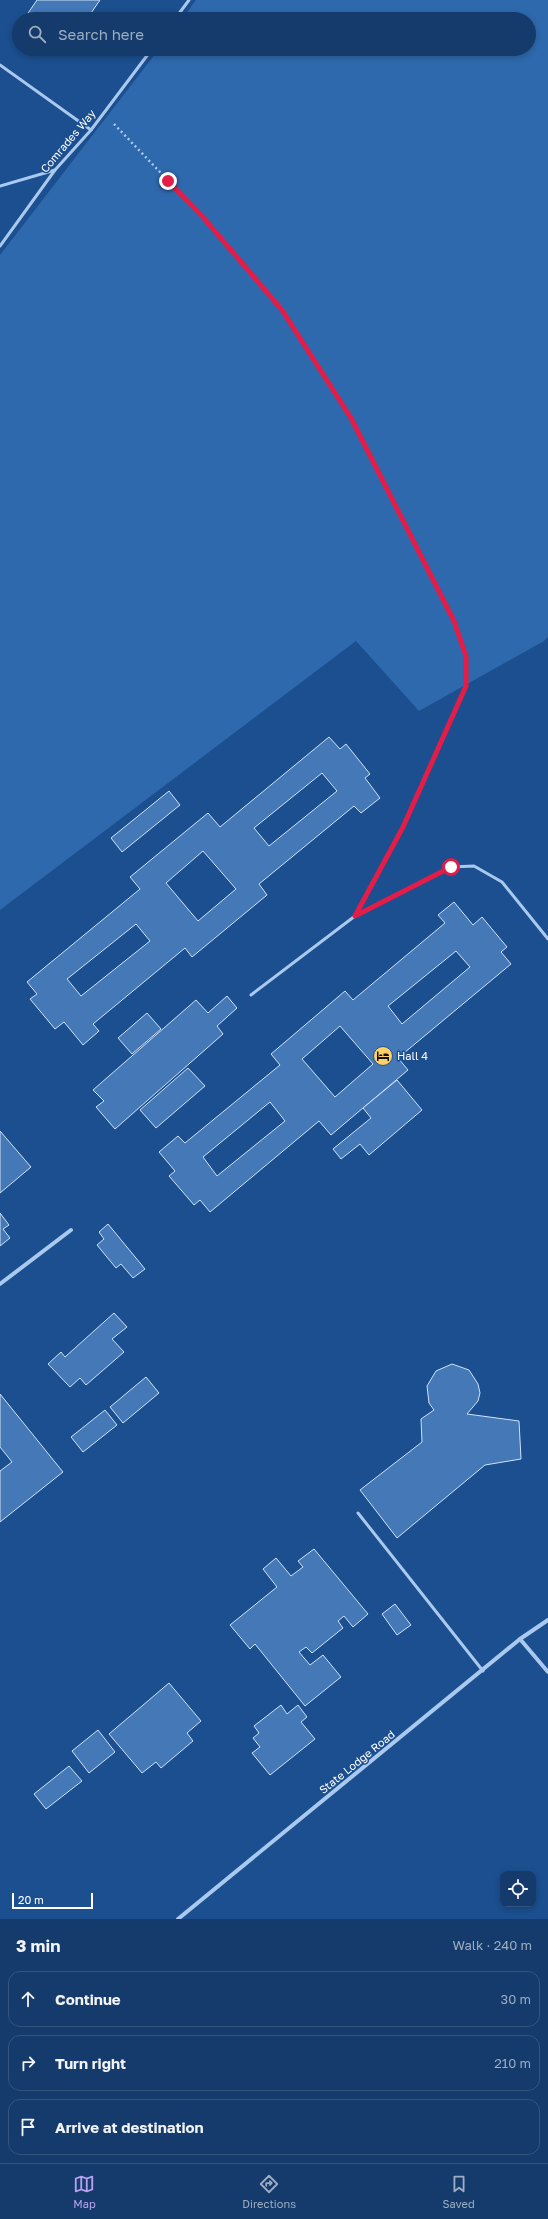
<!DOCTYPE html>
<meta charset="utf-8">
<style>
body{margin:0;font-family:"Golos Text",sans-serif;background:#214673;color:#f1f3f6}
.controls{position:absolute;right:12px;bottom:12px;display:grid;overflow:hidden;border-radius:8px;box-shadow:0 2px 6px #0003}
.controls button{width:36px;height:36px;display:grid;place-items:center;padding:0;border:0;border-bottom:1px solid #33557e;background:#143b6b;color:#f1f3f6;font:20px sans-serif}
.scale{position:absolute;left:12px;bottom:10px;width:81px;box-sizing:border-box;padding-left:4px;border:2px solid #fff;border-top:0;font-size:11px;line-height:14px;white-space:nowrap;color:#fff;-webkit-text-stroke:3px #1b4f8f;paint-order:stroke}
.stop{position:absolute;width:12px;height:12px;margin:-9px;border:3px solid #e11d48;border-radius:50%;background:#fff}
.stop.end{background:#e11d48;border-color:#fff;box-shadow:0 1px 4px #0008}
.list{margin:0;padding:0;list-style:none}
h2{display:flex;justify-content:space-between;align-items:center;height:52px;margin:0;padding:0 16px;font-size:17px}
h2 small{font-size:13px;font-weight:400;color:#9dadc1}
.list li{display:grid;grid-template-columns:26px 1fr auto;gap:12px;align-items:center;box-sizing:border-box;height:56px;margin:0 8px 8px;padding:0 8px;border:1px solid #33557e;border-radius:12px}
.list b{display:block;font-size:15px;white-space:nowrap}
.list em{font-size:13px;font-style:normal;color:#9dadc1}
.icon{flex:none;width:22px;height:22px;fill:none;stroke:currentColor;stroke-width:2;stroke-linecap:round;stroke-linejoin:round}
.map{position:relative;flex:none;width:548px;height:1919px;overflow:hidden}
.search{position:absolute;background:#143b6b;box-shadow:0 2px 6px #0003;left:12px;right:12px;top:12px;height:44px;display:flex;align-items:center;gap:10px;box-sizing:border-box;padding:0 14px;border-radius:22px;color:#9dadc1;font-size:15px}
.sheet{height:244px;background:#143b6b}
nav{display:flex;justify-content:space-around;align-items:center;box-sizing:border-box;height:56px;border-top:1px solid #33557e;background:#143b6b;font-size:11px;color:#9dadc1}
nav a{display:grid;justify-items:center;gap:2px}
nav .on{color:#bca0f2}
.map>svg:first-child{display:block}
.green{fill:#2e69ad}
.building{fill:#4478b7;stroke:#cfe3fa;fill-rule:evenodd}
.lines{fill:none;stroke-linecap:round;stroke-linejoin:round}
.path{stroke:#a9c9ee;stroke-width:2.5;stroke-dasharray:2 3;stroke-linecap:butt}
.lane{stroke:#a9c9ee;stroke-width:3}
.street{stroke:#a9c9ee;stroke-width:4}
.route{stroke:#e11d48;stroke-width:5}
.labels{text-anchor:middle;stroke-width:3;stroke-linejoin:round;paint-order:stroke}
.street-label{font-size:11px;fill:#fff;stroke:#1b4f8f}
.poi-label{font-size:11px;fill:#fff;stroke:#1b4f8f;text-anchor:start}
</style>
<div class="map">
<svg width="548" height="1919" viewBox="0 0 548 1919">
<rect width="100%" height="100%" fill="#1b4f8f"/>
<path class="green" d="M196 0H548V637L544 641 419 711 356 641 0 910V255L159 49H529V19H182Z"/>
<g class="building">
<path d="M37 0H100L87 19H24Z"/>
<path d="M329 737 340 749 346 744 370 774 365 778 380 798 361 813 354 806 259 884 267 895 192 957 185 948 93 1024 99 1031 83 1045 64 1022 55 1029 30 999 37 994 27 982 140 889 130 877 208 813 220 827ZM322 773 337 791 269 846 254 828ZM203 851 236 889 198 921 166 883ZM136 924 150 941 81 996 67 979Z"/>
<path d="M169 791 180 805 122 852 111 838Z"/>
<path d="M454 902 473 925 482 917 507 947 501 952 511 964 398 1058 408 1070 331 1135 319 1121 210 1212 200 1200 194 1205 169 1176 175 1171 159 1152 178 1136 185 1143 280 1065 271 1054 345 991 353 1000 445 923 438 915ZM456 951 470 967 402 1024 388 1006ZM340 1026 373 1064 335 1097 302 1059ZM270 1102 285 1121 217 1176 203 1157Z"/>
<path d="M227 996 237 1008 217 1026 223 1034 115 1129 96 1107 104 1101 93 1090 196 1000 208 1013Z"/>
<path d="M147 1013 161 1029 132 1054 118 1038Z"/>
<path d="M188 1068 205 1086 156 1128 140 1110Z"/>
<path d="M397 1080 422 1110 369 1155 360 1144 341 1159 333 1149 371 1118 363 1108Z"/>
<path d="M0 1131 31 1167 0 1193Z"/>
<path d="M0 1213 9 1225 3 1229 10 1238 0 1246Z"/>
<path d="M108 1224 145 1269 133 1278 121 1264 116 1268 97 1245 104 1239 99 1232Z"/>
<path d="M114 1313 127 1327 112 1339 124 1352 86 1385 80 1378 70 1387 48 1364 61 1352 65 1357Z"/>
<path d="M452 1364 469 1370 478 1384 480 1393 478 1401 467 1414 519 1421 521 1459 485 1465 397 1538 360 1490 422 1442 421 1419 434 1410 429 1403 427 1386 436 1371Z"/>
<path d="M146 1377 159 1393 123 1423 110 1407Z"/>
<path d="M0 1394 63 1472 0 1522V1471L12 1462 0 1447Z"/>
<path d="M105 1410 117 1425 83 1452 71 1437Z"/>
<path d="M314 1549 368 1614 353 1627 344 1616 338 1621 343 1628 312 1653 306 1647 299 1652 310 1665 323 1655 341 1677 305 1706 255 1644 250 1649 230 1625 277 1587 263 1569 276 1558 291 1576 303 1567 298 1561Z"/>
<path d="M395 1604 411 1625 397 1635 382 1614Z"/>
<path d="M169 1683 201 1721 187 1733 193 1741 161 1768 156 1762 142 1773 109 1734Z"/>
<path d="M281 1705 287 1714 298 1705 307 1717 301 1722 315 1739 270 1775 252 1753 260 1747 253 1738 259 1733 254 1726Z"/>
<path d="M98 1730 115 1752 89 1773 72 1751Z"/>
<path d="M69 1766 82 1781 46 1809 34 1794Z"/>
</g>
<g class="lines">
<path class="path" d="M114 124 202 216 283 310 351 418 454 621 466 656V686L403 827 368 891"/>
<g class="lane">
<path d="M175 19 189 0"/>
<path d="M0 65 91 130"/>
<path d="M0 186 55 170"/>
<path d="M0 246 55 170 91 130 152 49"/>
<path d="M251 995 355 916 451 867 474 866 502 882 548 939"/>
<path d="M358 1513 483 1671"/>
</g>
<g class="street">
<path d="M0 1284 71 1230"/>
<path d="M520 1639 548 1672"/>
<path d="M178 1919 520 1639 548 1620"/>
</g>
</g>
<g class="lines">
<path class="route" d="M168 181 202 216 282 310 351 418 454 621 466 656V686L403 827 355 916 451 867"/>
</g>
<defs>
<g id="hotel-disc" transform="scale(1)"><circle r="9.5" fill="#ffd166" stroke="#1b4f8f"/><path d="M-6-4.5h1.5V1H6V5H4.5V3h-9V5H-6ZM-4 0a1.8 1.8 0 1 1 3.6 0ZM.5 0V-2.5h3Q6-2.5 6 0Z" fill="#111"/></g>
</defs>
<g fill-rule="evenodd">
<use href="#hotel-disc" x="383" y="1056"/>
</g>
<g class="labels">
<g class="street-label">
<text transform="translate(68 141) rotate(-50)" y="4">Comrades Way</text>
<text transform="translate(357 1762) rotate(-39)" y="4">State Lodge Road</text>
</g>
<g class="poi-label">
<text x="397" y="1060">Hall 4</text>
</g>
</g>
</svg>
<div class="controls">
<button><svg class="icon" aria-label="locate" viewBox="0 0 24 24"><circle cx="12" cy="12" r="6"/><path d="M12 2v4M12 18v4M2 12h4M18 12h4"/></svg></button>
</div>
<div class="scale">20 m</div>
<div class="stop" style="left:451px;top:867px"></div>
<div class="stop end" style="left:168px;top:181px"></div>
<div class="search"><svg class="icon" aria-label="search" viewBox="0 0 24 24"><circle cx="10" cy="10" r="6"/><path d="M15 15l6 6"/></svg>Search here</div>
</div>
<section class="sheet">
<h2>3 min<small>Walk · 240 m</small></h2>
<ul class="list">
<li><svg class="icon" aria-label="ahead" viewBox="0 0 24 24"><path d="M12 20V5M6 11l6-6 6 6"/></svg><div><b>Continue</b></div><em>30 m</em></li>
<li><svg class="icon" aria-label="right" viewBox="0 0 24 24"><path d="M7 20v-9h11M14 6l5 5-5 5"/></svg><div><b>Turn right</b></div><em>210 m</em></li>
<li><svg class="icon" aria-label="arrive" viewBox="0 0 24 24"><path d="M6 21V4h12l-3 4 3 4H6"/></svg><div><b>Arrive at destination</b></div></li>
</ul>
</section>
<nav>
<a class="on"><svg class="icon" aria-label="map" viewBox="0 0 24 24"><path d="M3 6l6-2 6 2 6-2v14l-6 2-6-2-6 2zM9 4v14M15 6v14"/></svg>Map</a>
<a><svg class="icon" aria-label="directions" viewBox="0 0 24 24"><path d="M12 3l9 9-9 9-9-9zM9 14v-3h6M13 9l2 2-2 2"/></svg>Directions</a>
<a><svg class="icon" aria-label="saved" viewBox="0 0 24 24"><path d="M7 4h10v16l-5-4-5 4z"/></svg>Saved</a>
</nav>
